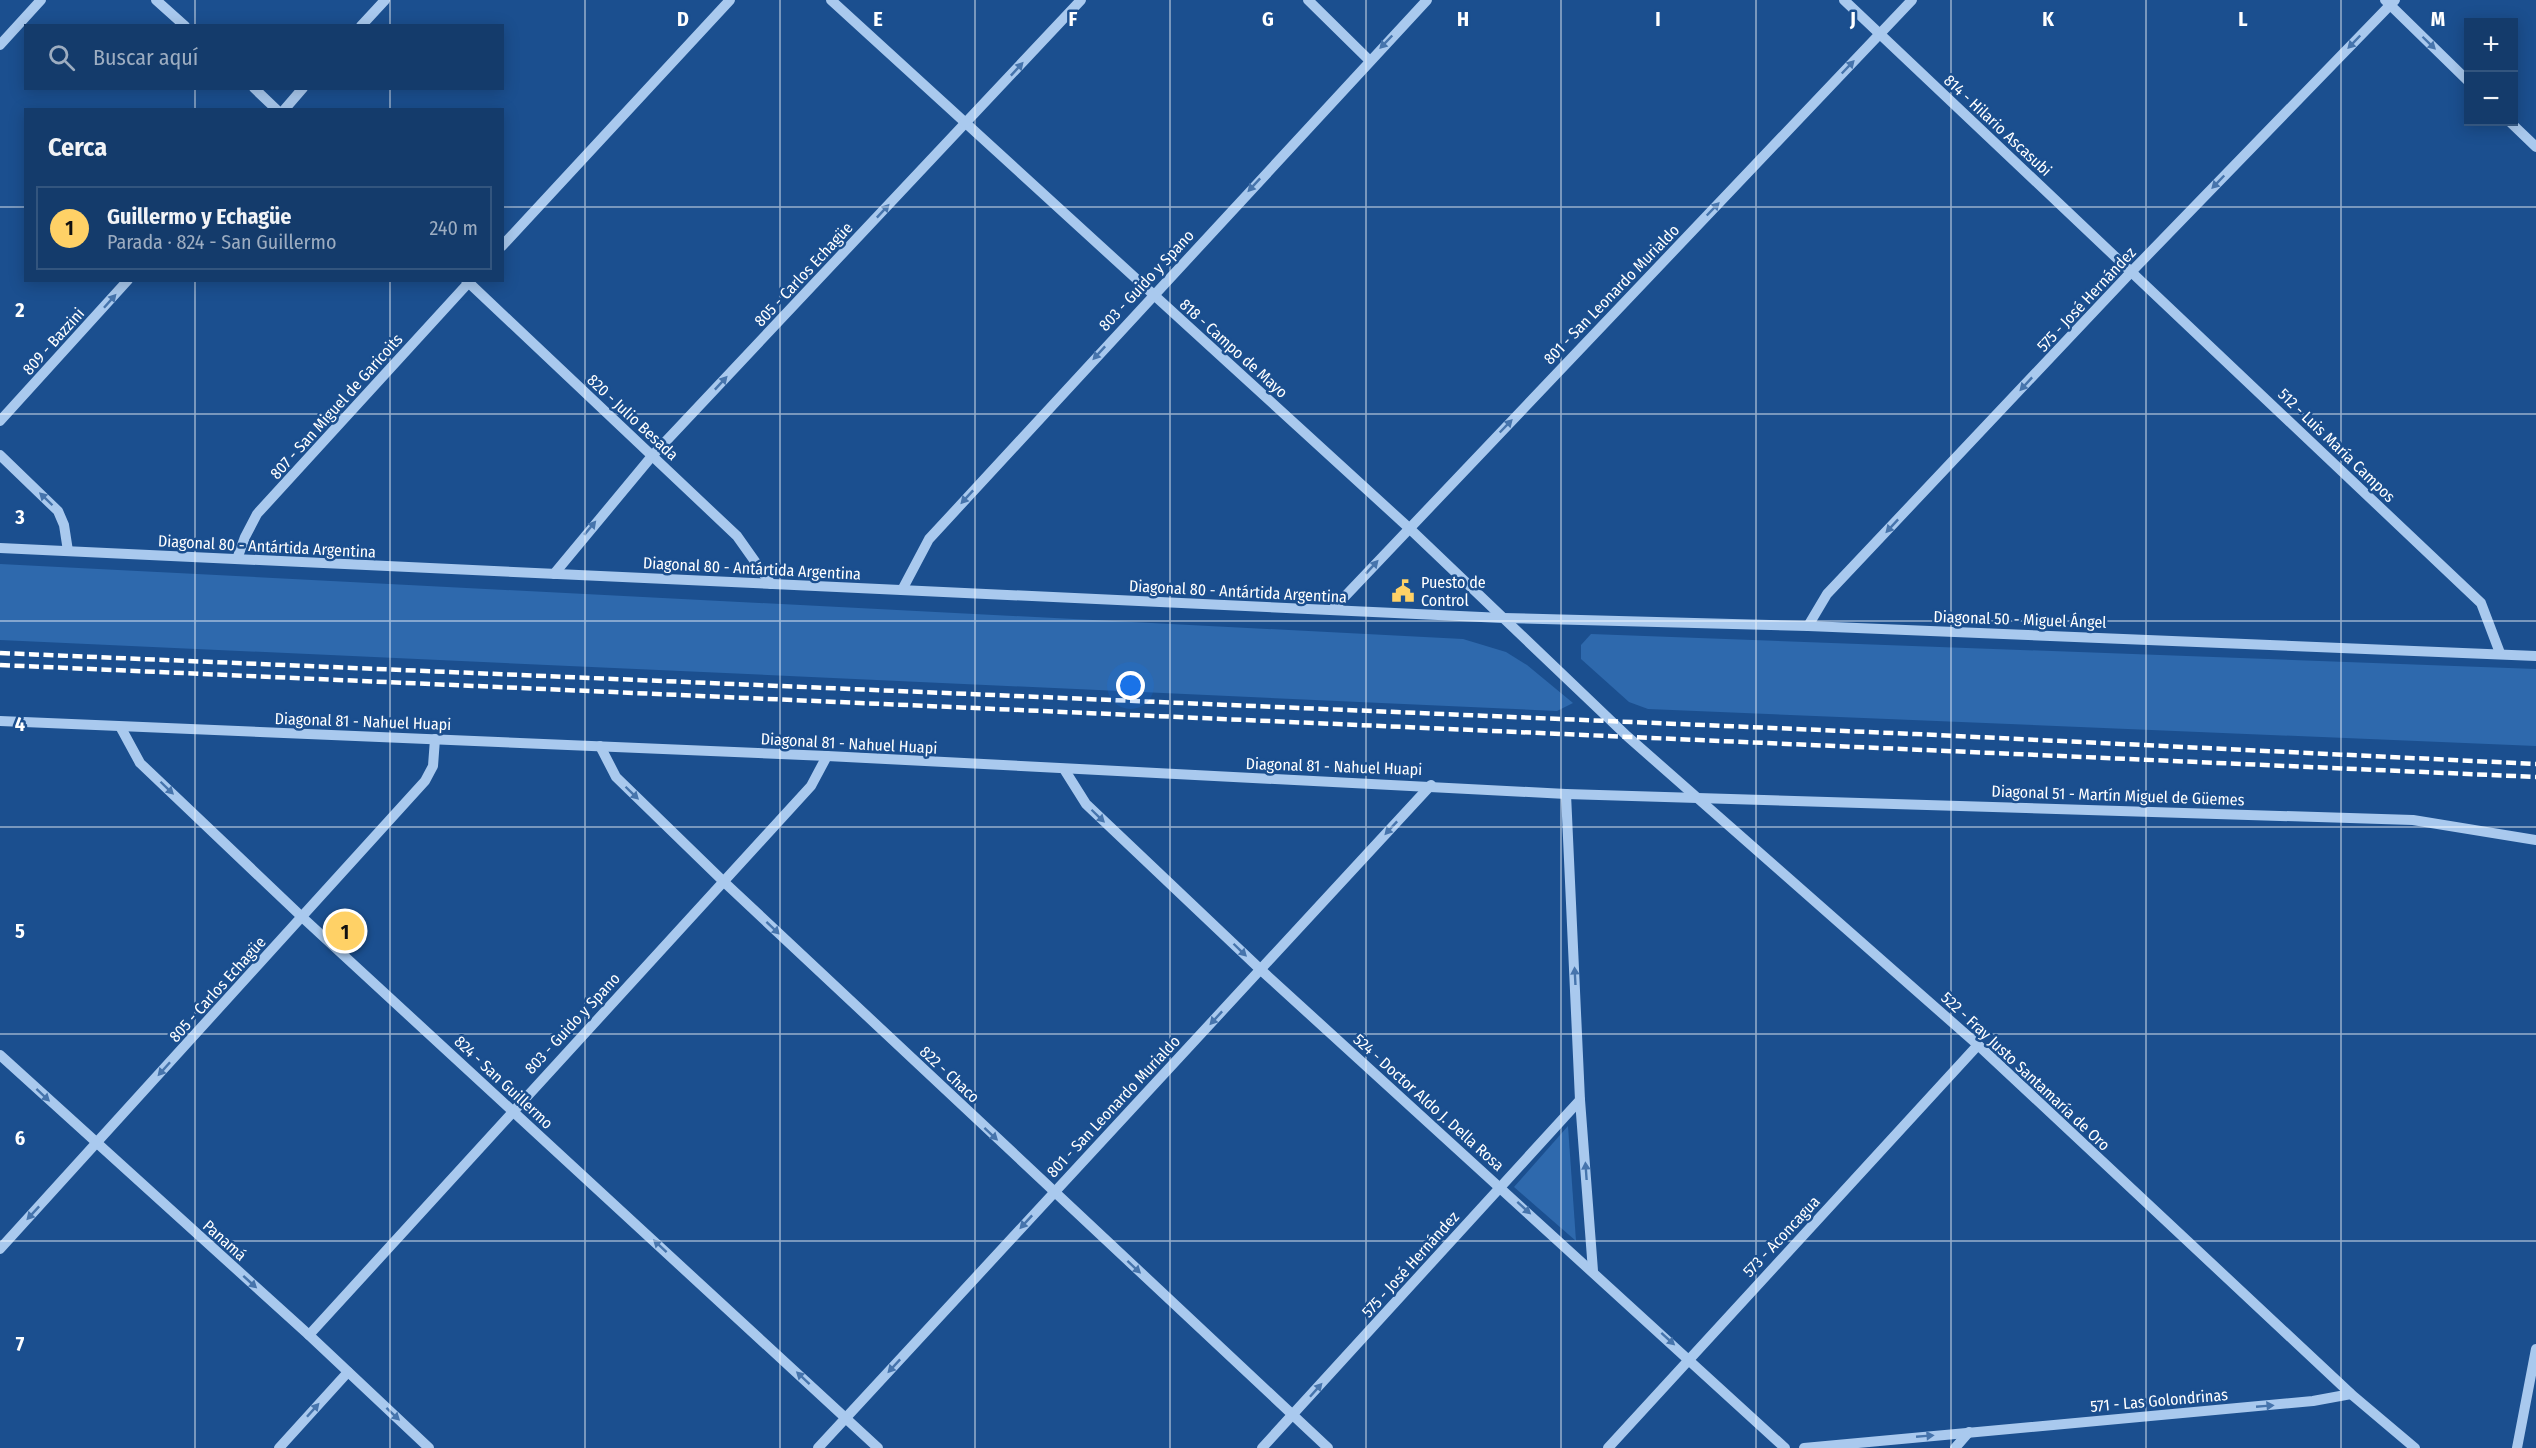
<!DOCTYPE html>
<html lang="es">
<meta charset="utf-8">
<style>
body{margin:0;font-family:"Fira Sans Condensed",sans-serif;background:#214673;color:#f1f3f6}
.controls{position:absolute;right:18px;top:18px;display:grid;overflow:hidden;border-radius:0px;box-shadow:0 3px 15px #0003}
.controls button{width:54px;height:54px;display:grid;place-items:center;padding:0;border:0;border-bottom:2px solid #33557e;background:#143b6b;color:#f1f3f6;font:30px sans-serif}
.you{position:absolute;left:1131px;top:686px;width:21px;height:21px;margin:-15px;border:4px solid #fff;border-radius:50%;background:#1a73e8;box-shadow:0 0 0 9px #1a73e833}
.badge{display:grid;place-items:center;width:39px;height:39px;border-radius:50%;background:#ffd166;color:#111;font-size:20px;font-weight:700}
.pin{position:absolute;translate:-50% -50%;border:3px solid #fff;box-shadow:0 2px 6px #0006}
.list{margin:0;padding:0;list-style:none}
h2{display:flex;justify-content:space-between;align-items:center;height:78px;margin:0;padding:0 24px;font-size:26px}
h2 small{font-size:20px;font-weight:400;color:#9dadc1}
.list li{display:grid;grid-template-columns:39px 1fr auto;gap:18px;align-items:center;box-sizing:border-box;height:84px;margin:0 12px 12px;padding:0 12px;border:2px solid #33557e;border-radius:0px}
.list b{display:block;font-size:22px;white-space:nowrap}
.list p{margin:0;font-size:20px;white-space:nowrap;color:#9dadc1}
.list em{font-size:20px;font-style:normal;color:#9dadc1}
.icon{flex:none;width:33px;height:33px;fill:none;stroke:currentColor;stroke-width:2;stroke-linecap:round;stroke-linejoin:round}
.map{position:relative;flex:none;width:2536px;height:1448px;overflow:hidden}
.search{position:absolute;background:#143b6b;box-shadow:0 3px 15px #0003;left:24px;top:24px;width:480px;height:66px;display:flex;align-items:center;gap:15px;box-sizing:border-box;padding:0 21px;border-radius:0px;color:#9dadc1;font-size:22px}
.panel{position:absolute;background:#143b6b;box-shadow:0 3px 15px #0003;left:24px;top:108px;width:480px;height:174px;border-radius:0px}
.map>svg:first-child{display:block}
.green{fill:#2e69ad}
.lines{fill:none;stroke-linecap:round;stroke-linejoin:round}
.minor{stroke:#a9c9ee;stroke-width:10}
.rail{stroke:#fff;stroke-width:4.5;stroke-dasharray:10 4.5;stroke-linecap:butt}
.oneway{fill:#4674ac}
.grid{fill:none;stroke:#fff;stroke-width:1.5;stroke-opacity:0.55}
.labels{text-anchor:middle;stroke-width:5;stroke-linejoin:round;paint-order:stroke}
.street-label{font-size:16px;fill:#fff;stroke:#1b4f8f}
.poi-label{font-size:16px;fill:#fff;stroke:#1b4f8f;text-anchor:start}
.grid-label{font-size:20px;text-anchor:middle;font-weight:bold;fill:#fff;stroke:#1b4f8f;stroke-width:5;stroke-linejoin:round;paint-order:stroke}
</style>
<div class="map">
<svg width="2536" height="1448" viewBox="0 0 2536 1448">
<rect width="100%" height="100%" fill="#1b4f8f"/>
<g class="green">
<path d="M0 564 1463 639 1506 652 1527 665 1573 703 1557 711 0 640Z"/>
<path d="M1591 634 2536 669V746L1648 709 1629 702 1581 659V645Z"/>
<path d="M1568 1126 1576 1241 1514 1187Z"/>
</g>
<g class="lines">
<g class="minor">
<path d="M156 0 185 26"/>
<path d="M831 0 1409 528 1627 736 1978 1045 2351 1394 2415 1448"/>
<path d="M1308 0 1369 60"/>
<path d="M1844 0 2481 603 2500 653"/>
<path d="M2385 0 2468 81"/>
<path d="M361 26 385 0"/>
<path d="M0 45 41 0"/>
<path d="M254 88 277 110"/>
<path d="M284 110 303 88"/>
<path d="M2510 122 2536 147"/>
<path d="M502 246 730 0"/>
<path d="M466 280 737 536 771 584"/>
<path d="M0 421 128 280"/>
<path d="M0 455 58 511 64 525 68 551"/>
<path d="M0 548 1503 618 1808 626 2536 656"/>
<path d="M237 559 245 537 257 514 471 280"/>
<path d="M554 574 652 456 1081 0"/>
<path d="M902 590 929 539 1427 0"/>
<path d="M1332 610 1912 0"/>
<path d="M1808 626 1827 594 2133 270 2395 0"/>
<path d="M0 721 827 756 1566 794 2413 820 2536 840"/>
<path d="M121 728 140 763 302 917 878 1448"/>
<path d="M600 746 616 777 723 881 1328 1448"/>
<path d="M1064 769 1086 804 1261 970 1785 1448"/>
<path d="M1566 794 1580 1100 1593 1271"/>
<path d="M0 1055 309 1335 429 1448"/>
<path d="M0 1249 425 781 433 766 435 739"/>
<path d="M309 1335 811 786 827 756"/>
<path d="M279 1448 348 1372"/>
<path d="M818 1448 1431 785"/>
<path d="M1262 1448 1580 1100"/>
<path d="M1608 1448 1978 1045"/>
<path d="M1804 1448 2313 1401 2351 1394"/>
<path d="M1955 1448 1969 1432"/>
<path d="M2517 1448 2536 1349"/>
</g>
<g class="rail">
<path d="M0 653 1915 734 2536 764"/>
<path d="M0 665 2536 777"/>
</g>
</g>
<defs><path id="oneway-solid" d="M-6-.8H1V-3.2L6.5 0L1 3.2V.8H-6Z" transform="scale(1.5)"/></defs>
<g class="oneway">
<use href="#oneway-solid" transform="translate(1386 42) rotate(134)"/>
<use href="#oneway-solid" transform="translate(2354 42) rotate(134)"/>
<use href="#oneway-solid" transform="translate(2429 43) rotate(44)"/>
<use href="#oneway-solid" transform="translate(1848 67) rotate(-46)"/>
<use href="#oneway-solid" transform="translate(1017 69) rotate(-47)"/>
<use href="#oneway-solid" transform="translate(2218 182) rotate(134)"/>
<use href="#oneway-solid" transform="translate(1254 185) rotate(133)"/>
<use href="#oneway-solid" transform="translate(1713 209) rotate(-46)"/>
<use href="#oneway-solid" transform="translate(883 211) rotate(-47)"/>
<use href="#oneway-solid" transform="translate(110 301) rotate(-48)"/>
<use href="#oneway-solid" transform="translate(1099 353) rotate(133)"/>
<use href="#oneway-solid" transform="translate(721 383) rotate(-47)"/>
<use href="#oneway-solid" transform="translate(2026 384) rotate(133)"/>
<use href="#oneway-solid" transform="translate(1506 426) rotate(-46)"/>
<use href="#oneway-solid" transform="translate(967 497) rotate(133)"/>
<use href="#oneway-solid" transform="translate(46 499) rotate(-136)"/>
<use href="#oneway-solid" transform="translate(1892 526) rotate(133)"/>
<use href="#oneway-solid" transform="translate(590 528) rotate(-50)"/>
<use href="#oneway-solid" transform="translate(1372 567) rotate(-47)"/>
<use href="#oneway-solid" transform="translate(167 788) rotate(44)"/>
<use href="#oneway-solid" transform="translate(632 793) rotate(44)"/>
<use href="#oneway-solid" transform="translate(1098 816) rotate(44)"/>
<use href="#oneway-solid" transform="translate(1391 828) rotate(133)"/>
<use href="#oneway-solid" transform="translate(773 928) rotate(43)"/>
<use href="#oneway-solid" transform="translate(1240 950) rotate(44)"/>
<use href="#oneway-solid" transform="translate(1575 976) rotate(-93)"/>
<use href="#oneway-solid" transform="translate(1216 1018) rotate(133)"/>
<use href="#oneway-solid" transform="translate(164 1069) rotate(132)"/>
<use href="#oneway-solid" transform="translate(43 1095) rotate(43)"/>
<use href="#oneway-solid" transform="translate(991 1134) rotate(43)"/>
<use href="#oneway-solid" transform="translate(1586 1171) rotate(-94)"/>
<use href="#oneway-solid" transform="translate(1524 1208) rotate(42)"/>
<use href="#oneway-solid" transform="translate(33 1213) rotate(133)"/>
<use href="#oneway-solid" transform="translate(1026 1222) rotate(133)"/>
<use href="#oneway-solid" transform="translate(660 1246) rotate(-137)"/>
<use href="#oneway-solid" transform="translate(1134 1267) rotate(43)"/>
<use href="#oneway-solid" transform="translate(250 1282) rotate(42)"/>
<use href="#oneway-solid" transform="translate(1668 1339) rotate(42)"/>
<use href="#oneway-solid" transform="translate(894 1366) rotate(133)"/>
<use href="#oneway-solid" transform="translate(803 1378) rotate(-137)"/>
<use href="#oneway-solid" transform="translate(1316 1390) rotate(-48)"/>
<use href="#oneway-solid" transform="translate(2265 1406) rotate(-5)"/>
<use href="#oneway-solid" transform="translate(313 1410) rotate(-48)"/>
<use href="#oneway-solid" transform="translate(393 1414) rotate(43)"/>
<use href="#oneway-solid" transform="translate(1925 1436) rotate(-5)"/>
</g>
<path class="grid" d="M195 0V26M390 0V26M585 0V1448M780 0V1448M975 0V1448M1170 0V1448M1366 0V1448M1561 0V1448M1756 0V1448M1951 0V1448M2146 0V1448M2341 0V1448M195 88V110M390 88V110M0 207H26M502 207H2536M195 280V1448M390 280V1448M0 414H2536M0 621H2536M0 827H2536M0 1034H2536M0 1241H2536"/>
<defs>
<g id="civic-bare" transform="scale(1.8)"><path d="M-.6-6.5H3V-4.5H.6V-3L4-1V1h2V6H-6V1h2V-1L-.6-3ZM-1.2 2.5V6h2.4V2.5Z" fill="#ffd166" stroke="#1b4f8f" stroke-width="2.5" paint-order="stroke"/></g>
</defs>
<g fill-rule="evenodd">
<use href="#civic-bare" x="1403" y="591"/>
</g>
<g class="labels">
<g class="street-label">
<text transform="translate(1998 125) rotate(43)" y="6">814 - Hilario Ascasubi</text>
<text transform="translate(803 274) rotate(-47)" y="6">805 - Carlos Echagüe</text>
<text transform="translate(1146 280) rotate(-47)" y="6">803 - Guido y Spano</text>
<text transform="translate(1611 294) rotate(-46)" y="6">801 - San Leonardo Murialdo</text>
<text transform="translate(2086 299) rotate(-47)" y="6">575 - José Hernández</text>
<text transform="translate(53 341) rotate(-48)" y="6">809 - Bazzini</text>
<text transform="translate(1234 348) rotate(42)" y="6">818 - Campo de Mayo</text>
<text transform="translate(336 406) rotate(-48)" y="6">807 - San Miguel de Garicoits</text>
<text transform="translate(633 417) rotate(43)" y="6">820 - Julio Besada</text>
<text transform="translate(2337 445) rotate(44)" y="6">512 - Luis María Campos</text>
<text transform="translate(267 546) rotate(3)" y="6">Diagonal 80 - Antártida Argentina</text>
<text transform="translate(752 568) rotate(3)" y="6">Diagonal 80 - Antártida Argentina</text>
<text transform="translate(1238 591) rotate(3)" y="6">Diagonal 80 - Antártida Argentina</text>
<text transform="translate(2020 619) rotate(2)" y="6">Diagonal 50 - Miguel Ángel</text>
<text transform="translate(363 721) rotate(2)" y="6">Diagonal 81 - Nahuel Huapi</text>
<text transform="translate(849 743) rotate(3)" y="6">Diagonal 81 - Nahuel Huapi</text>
<text transform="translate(1334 766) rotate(2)" y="6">Diagonal 81 - Nahuel Huapi</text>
<text transform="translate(2118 795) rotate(2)" y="6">Diagonal 51 - Martín Miguel de Güemes</text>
<text transform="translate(217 989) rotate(-48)" y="6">805 - Carlos Echagüe</text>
<text transform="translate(572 1023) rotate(-47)" y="6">803 - Guido y Spano</text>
<text transform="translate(2026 1071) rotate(43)" y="6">522 - Fray Justo Santamaría de Oro</text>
<text transform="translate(950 1074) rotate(43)" y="6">822 - Chaco</text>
<text transform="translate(504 1082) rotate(43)" y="6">824 - San Guillermo</text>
<text transform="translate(1429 1102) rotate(42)" y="6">524 - Doctor Aldo J. Della Rosa</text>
<text transform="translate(1113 1106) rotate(-47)" y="6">801 - San Leonardo Murialdo</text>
<text transform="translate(1781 1236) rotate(-47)" y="6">573 - Aconcagua</text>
<text transform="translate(225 1240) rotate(42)" y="6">Panamá</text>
<text transform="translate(1410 1264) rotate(-48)" y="6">575 - José Hernández</text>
<text transform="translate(2159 1400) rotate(-5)" y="6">571 - Las Golondrinas</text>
</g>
<g class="poi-label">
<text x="1421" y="588">Puesto de<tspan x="1421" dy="18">Control</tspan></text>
</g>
</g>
<g class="grid-label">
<text x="683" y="26">D</text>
<text x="878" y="26">E</text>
<text x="1073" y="26">F</text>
<text x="1268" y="26">G</text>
<text x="1463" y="26">H</text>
<text x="1658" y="26">I</text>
<text x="1853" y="26">J</text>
<text x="2048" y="26">K</text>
<text x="2243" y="26">L</text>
<text x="2438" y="26">M</text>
<text x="20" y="317">2</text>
<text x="20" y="524">3</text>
<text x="20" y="731">4</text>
<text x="20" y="938">5</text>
<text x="20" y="1145">6</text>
<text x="20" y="1351">7</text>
</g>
</svg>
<div class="controls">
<button>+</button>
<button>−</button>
</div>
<div class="you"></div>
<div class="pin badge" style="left:345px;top:931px">1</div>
<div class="search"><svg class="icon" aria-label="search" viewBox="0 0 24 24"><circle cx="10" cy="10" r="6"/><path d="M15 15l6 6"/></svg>Buscar aquí</div>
<section class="panel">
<h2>Cerca<small></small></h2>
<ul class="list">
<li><span class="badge">1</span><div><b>Guillermo y Echagüe</b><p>Parada · 824 - San Guillermo</p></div><em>240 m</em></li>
</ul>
</section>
</div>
